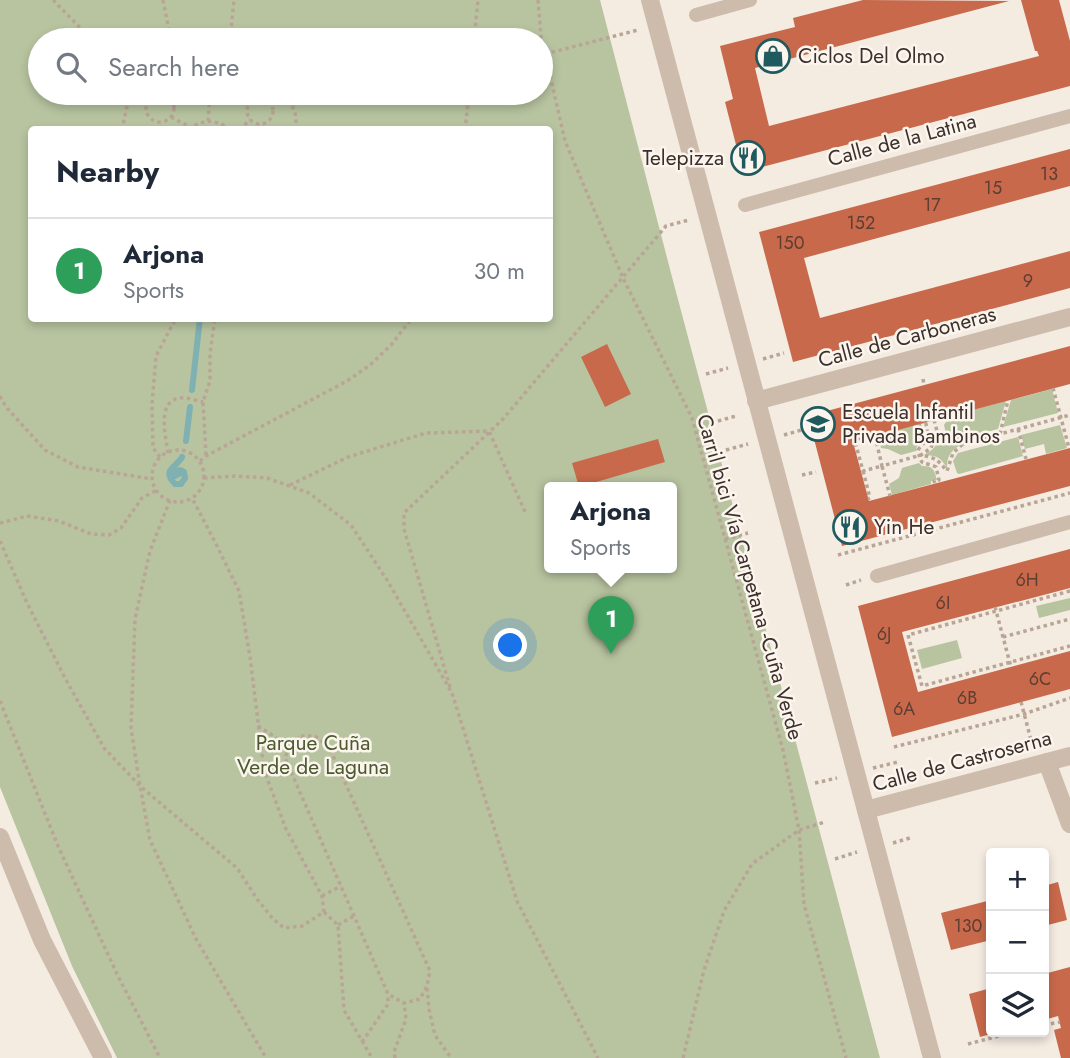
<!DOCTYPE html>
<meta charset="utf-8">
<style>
body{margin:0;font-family:Jost,sans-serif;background:#f6f6f7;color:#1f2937}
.controls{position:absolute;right:21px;bottom:21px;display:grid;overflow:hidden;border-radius:7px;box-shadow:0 4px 10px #0003}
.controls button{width:63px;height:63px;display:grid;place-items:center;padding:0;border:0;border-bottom:2px solid #e0e1e3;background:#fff;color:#1f2937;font:35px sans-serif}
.you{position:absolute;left:511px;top:646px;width:24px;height:24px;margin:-18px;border:5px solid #fff;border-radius:50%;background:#1a73e8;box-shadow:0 0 0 10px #1a73e833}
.badge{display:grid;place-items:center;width:46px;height:46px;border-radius:50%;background:#1f5a5e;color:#fff;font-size:23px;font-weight:700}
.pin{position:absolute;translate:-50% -58px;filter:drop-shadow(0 2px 4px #0008)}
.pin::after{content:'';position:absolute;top:37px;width:24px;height:21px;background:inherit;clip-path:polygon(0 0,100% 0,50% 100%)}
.popup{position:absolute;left:544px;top:482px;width:133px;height:91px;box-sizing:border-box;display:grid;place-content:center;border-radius:7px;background:#fff;filter:drop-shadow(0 2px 5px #0005);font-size:23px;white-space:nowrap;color:#747a83}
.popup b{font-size:26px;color:#1f2937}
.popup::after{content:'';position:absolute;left:50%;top:100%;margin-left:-14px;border:14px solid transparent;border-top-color:#fff}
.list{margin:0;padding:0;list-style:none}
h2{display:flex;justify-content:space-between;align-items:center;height:91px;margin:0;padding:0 28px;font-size:30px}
h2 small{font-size:23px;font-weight:400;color:#747a83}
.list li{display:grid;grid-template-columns:46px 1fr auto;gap:21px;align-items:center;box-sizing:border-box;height:105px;padding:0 28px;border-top:2px solid #e0e1e3}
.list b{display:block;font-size:26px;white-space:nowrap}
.list p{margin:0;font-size:23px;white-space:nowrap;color:#747a83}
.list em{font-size:23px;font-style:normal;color:#747a83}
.icon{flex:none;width:38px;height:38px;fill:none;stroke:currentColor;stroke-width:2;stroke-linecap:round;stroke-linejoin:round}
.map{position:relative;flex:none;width:1070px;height:1058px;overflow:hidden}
.search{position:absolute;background:#fff;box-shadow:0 4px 10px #0003;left:28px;top:28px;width:525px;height:77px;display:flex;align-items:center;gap:18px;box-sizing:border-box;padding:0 24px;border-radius:38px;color:#747a83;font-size:26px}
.panel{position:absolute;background:#fff;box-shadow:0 4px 10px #0003;left:28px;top:126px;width:525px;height:196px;border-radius:7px}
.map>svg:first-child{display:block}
.green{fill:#b8c4a0;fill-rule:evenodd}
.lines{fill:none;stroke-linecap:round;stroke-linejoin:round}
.stream{stroke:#7fb0b2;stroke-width:6}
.building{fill:#c8694b}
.path{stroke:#b9a596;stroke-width:3.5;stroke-dasharray:3.5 3.5;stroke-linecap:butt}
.pedestrian{stroke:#cdbbac;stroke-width:14}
.minor{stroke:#cdbbac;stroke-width:18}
.tertiary{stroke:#cdbbac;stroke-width:18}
.labels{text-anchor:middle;stroke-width:5;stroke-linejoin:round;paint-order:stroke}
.number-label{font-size:18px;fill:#5e3e33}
.poi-label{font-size:21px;fill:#3b302b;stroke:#fbf5ee;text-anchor:start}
.street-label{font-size:21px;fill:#3b302b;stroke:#fbf5ee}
.park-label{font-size:21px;fill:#4a5a2e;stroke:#fbf5ee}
</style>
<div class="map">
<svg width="1070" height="1058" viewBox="0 0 1070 1058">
<rect width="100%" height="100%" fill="#f4ebe1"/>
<g class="green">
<path d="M0 0H600L672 277 880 1058H117L72 966 0 787ZM40 40H541V93H40ZM32 130H550V318H32ZM550 488H672V568H550Z"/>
<path d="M1052 389 1058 413 1003 427 1011 400Z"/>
<path d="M1006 401 998 429 956 440 946 434 944 425 946 422 969 415V411Z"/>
<path d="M915 425 917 428 924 427 926 437 922 443 917 446 916 451 901 455 888 449 881 448 879 435Z"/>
<path d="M1060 425 1067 448 1046 454 1044 444 1025 449 1021 435Z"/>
<path d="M938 434C944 444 948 445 960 445 950 452 947 456 947 468 941 458 937 455 924 455 934 449 938 446 938 434Z"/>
<path d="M1018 437 1023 456 959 474 957 473 953 461 958 453Z"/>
<path d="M919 463 922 466C933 466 934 469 937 480L931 481V484L892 495 889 484 899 478 902 468Z"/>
<path d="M1070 598V610L1039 618 1036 606Z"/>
<path d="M957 640 962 658 922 669 917 650Z"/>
</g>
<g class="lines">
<g class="stream">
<path d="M192 390 200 318"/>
<path d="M186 441 190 407"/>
<path d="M179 474 175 476V472L180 470 184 472 185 478 181 484H175C161 470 176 468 182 457"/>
</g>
</g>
<g class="building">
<path d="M863 0 1009 1 755 68 769 126 1039 56 1037 51H1035L1021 0H1059L1070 41V86L743 172 725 102 733 99 720 46 795 27 793 18Z"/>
<path d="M1070 149V186L804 258 820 318 1070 251V288L793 362 759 232Z"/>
<path d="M607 344 631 394 605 407 581 357Z"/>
<path d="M1070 346V384L853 442 869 501 1070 448V486L842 546 808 416Z"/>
<path d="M658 439 665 462 579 487 572 463Z"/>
<path d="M1070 549V588L902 632 918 692 1070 651V689L892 737 858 606Z"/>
<path d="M1058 882 1067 920 1044 926V886Z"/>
<path d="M991 900V940L951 950 941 913Z"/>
<path d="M1070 967V1058H1061L1054 1030 1061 1028 1058 1016 1044 1020V974Z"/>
<path d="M991 988V1034L980 1037 969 994Z"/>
</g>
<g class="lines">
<g class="path">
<path d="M53 0 92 40"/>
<path d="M163 0 171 40"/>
<path d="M538 0 541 36 565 141 623 278 692 418 783 750 799 830 804 904 846 1058"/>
<path d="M230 40 234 0"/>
<path d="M474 40 478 0"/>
<path d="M545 54 638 30"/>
<path d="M143 93 149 99"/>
<path d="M203 93 210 95 218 93"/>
<path d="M287 93 295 113 297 130"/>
<circle cx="160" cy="108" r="14"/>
<circle cx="260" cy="111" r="13"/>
<path d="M271 103 287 93"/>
<path d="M171 117 190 127"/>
<path d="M208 121 210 95"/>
<path d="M122 130 127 106 136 93"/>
<path d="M189 130C203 118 216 119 231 130"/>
<path d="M240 130 250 119"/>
<path d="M465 130 469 93"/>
<path d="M763 359 784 353"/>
<path d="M706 374 728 368"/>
<path d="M923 379 924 385"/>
<path d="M1053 388 1069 448"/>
<path d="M0 396 6 407 45 450 78 467 152 479"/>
<path d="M934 420 937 431"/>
<path d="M718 421 736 416"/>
<path d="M919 424 920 426 926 424C930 445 928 436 918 450 922 469 922 460 936 467L939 480 934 481 935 483"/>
<path d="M1018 429 1026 459"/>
<path d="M1000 434 1008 400"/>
<path d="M784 435 805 429"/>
<path d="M875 436 882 466 921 455 931 448 937 431 950 443 963 444 953 453 947 471C938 460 936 458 921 455"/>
<path d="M963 444 1070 415"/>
<path d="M854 445H856L863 471 882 466 890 496"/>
<path d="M726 450 748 444"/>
<circle cx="178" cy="476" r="26"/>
<path d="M168 453C166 437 156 401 180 398 187 397 197 401 203 402"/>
<path d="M206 455 203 402 210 381V354L215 318"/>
<path d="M160 457 153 448 152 404 156 356 176 318"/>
<path d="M200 461 206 456 347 381 370 365 391 345 412 318"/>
<path d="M863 471 870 498 868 499"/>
<path d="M802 475 816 472"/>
<path d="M204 478 235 476 267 478 309 493 351 525 387 580 452 693 517 901 598 1058"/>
<path d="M290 485 348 457 426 433 489 431 526 514"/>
<path d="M170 500 150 551 135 619 131 728 140 786 150 840 196 939 266 1058"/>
<path d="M0 523 27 516 59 521 91 534 109 535 121 528 142 498 157 490"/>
<path d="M725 539 748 533"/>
<path d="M0 541 27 603 65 678 104 748 140 786 237 868 257 899 273 919 284 928 302 926 324 912 322 896 286 829 264 770 250 657 239 591 217 546 192 498"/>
<path d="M838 555 1070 493"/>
<path d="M846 585 861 580"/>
<path d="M1070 591 908 635 922 686 1070 646"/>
<path d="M995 607 1011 667"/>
<path d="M1003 637 1070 619"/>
<path d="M450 687 404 529V513L503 419 666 226 689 220"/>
<path d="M0 701 58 846 117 974 160 1058"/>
<path d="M1021 702 1031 740"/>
<path d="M258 726 289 746"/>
<path d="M301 736H315L329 747 430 971 427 986 420 999 404 1003 388 994 285 758 289 746Z"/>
<path d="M894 747 1024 714 1070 698"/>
<path d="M873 768 898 762"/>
<path d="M815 783 837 778"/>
<path d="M893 843 913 837"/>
<path d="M835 859 857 852"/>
<path d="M322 896 341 886"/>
<path d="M324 912 338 925 344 1010 372 1058"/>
<path d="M338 925 354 916"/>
<path d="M427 988 429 1009 435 1035 451 1058"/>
<path d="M1044 1025 1060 1022"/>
<path d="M362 1042 388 1004V994"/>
<path d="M968 1044 1014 1032"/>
<path d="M395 1058 394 1052 406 1019 404 1003"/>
<path d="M683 1058 704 970 724 911 752 864 799 830 825 822"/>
</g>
<g class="pedestrian">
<path d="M696 15 750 0"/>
<path d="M745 205 1070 116"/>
<path d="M877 576 1070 522"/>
</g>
<g class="minor">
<path d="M756 401 1070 317"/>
<path d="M1047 762 1070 824"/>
<path d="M866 810 1070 756"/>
<path d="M0 837 42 940 103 1058"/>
</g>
<path class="tertiary" d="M650 0 932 1058"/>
</g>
<defs>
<g id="shop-ring" transform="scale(1.75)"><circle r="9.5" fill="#fbf5ee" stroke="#1f5a5e" stroke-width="1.5"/><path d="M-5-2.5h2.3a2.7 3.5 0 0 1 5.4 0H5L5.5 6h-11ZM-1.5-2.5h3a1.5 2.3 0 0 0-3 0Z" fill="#1f5a5e"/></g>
<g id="restaurant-ring" transform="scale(1.75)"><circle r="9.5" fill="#fbf5ee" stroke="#1f5a5e" stroke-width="1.5"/><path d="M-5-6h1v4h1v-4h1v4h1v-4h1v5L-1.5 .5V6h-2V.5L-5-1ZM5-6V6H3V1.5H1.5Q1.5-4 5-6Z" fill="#1f5a5e"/></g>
<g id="school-ring" transform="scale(1.75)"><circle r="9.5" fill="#fbf5ee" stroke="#1f5a5e" stroke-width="1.5"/><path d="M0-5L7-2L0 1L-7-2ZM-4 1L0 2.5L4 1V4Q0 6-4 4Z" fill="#1f5a5e"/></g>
</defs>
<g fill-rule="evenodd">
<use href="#shop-ring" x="773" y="56"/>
<use href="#restaurant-ring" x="748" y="158"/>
<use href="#school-ring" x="818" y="424"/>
<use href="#restaurant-ring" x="850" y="527"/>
</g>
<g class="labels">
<g class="number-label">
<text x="1049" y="180">13</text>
<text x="993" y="194">15</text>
<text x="932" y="211">17</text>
<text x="861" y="229">152</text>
<text x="790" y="249">150</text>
<text x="1028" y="287">9</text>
<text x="1027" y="586">6H</text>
<text x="943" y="609">6I</text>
<text x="884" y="640">6J</text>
<text x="1040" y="685">6C</text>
<text x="967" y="704">6B</text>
<text x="904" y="715">6A</text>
<text x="968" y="932">130</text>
</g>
<g class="poi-label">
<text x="798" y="63">Ciclos Del Olmo</text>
<text x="724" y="165" text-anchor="end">Telepizza</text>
<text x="842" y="419">Escuela Infantil<tspan x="842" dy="24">Privada Bambinos</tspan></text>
<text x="874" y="534">Yin He</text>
</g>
<g class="street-label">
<text transform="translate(902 140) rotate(-15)" y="7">Calle de la Latina</text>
<text transform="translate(907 337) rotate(-15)" y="7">Calle de Carboneras</text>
<text transform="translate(750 577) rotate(74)" y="7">Carril bici Vía Carpetana -Cuña Verde</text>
<text transform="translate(962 761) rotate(-15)" y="7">Calle de Castroserna</text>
</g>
<g class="park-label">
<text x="313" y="750">Parque Cuña<tspan x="313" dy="24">Verde de Laguna</tspan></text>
</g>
</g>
</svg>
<div class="controls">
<button>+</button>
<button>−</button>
<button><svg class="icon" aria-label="layers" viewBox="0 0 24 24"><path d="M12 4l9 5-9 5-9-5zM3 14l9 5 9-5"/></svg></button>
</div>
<div class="you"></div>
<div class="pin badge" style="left:611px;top:654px;background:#2e9e5b">1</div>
<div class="popup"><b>Arjona</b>Sports</div>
<div class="search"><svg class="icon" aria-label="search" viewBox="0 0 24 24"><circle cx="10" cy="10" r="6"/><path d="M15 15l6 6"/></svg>Search here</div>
<section class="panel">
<h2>Nearby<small></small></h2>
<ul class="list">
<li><span class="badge" style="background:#2e9e5b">1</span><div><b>Arjona</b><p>Sports</p></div><em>30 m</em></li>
</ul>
</section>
</div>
